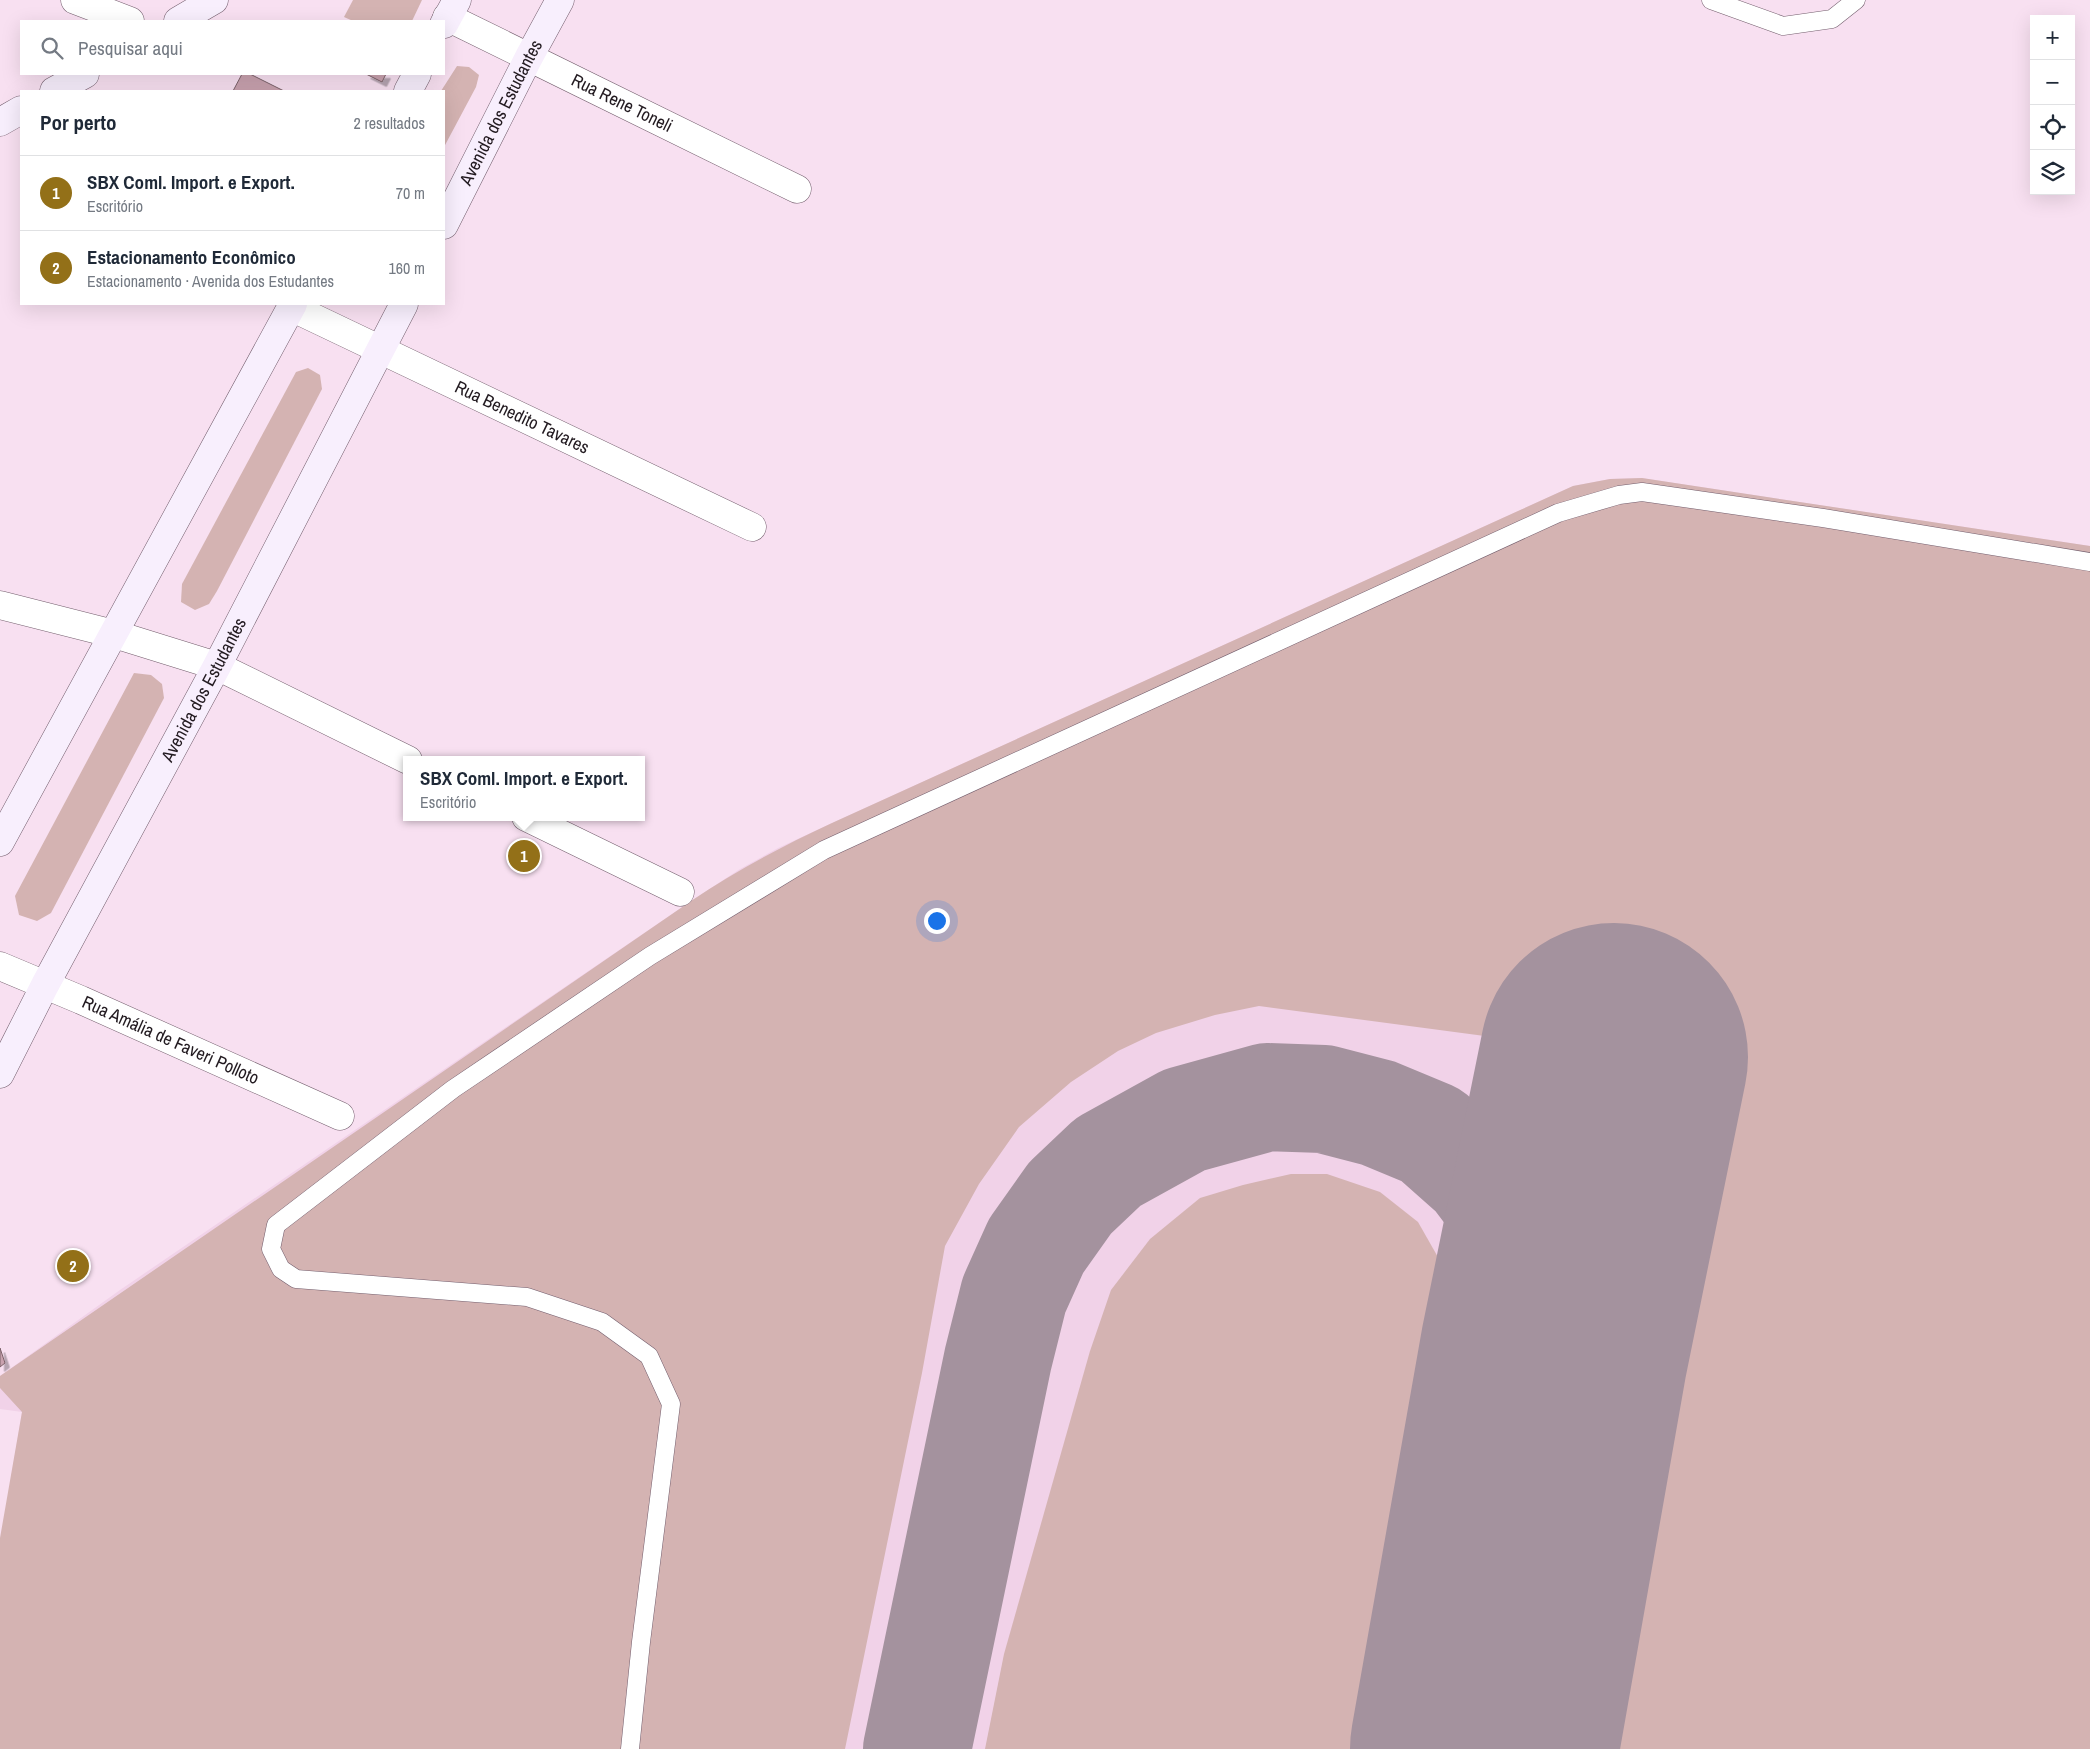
<!DOCTYPE html>
<html lang="pt">
<meta charset="utf-8">
<style>
body{margin:0;font-family:"Archivo Narrow",sans-serif;background:#f2f2f3;color:#1f2937}
.controls{position:absolute;right:15px;top:15px;display:grid;overflow:hidden;border-radius:0px;box-shadow:0 5px 20px #0002}
.controls button{width:45px;height:45px;display:grid;place-items:center;padding:0;border:0;border-bottom:1px solid #e0e1e3;background:#fff;color:#1f2937;font:25px sans-serif}
.you{position:absolute;left:936px;top:920px;width:18px;height:18px;margin:-12px;border:4px solid #fff;border-radius:50%;background:#1a73e8;box-shadow:0 0 0 8px #1a73e833}
.badge{display:grid;place-items:center;width:32px;height:32px;border-radius:50%;background:#937018;color:#fff;font-size:16px;font-weight:700}
.pin{position:absolute;translate:-50% -50%;border:2px solid #fff;box-shadow:0 1px 5px #0006}
.popup{position:absolute;left:403px;top:756px;width:242px;height:65px;box-sizing:border-box;display:grid;place-content:center;border-radius:0px;background:#fff;filter:drop-shadow(0 1px 4px #0005);font-size:16px;white-space:nowrap;color:#747a83}
.popup b{font-size:19px;color:#1f2937}
.popup::after{content:'';position:absolute;left:50%;top:100%;margin-left:-10px;border:10px solid transparent;border-top-color:#fff}
.list{margin:0;padding:0;list-style:none}
h2{display:flex;justify-content:space-between;align-items:center;height:65px;margin:0;padding:0 20px;font-size:21px}
h2 small{font-size:16px;font-weight:400;color:#747a83}
.list li{display:grid;grid-template-columns:32px 1fr auto;gap:15px;align-items:center;box-sizing:border-box;height:75px;padding:0 20px;border-top:1px solid #e0e1e3}
.list b{display:block;font-size:19px;white-space:nowrap}
.list p{margin:0;font-size:16px;white-space:nowrap;color:#747a83}
.list em{font-size:16px;font-style:normal;color:#747a83}
.icon{flex:none;width:28px;height:28px;fill:none;stroke:currentColor;stroke-width:2;stroke-linecap:round;stroke-linejoin:round}
.map{position:relative;flex:none;width:2090px;height:1749px;overflow:hidden}
.search{position:absolute;background:#fff;box-shadow:0 5px 20px #0002;left:20px;top:20px;width:425px;height:55px;display:flex;align-items:center;gap:12px;box-sizing:border-box;padding:0 18px;border-radius:0px;color:#747a83;font-size:19px}
.panel{position:absolute;background:#fff;box-shadow:0 5px 20px #0002;left:20px;top:90px;width:425px;height:215px;border-radius:0px}
.map>svg:first-child{display:block}
.built{fill:#f1d2e8}
.green{fill:#d4b3b2}
.lines{fill:none;stroke-linecap:round;stroke-linejoin:round}
.taxiway{stroke:#a4929e;stroke-width:108}
.runway{stroke:#a4929e;stroke-width:268}
.building{fill:#c9a2af;stroke:#7c626a;filter:url(#shadow)}
.service-casing{stroke:#735e6d;stroke-width:19}
.minor-casing{stroke:#735e6d;stroke-width:29}
.secondary-casing{stroke:#735e6d;stroke-width:29}
.service{stroke:#fff;stroke-width:18}
.minor{stroke:#fff;stroke-width:28}
.secondary{stroke:#f8effd;stroke-width:28}
.labels{text-anchor:middle;stroke-width:4;stroke-linejoin:round;paint-order:stroke}
.street-label{font-size:18px;fill:#221a20;stroke:#f8e0f1}
</style>
<div class="map">
<svg width="2090" height="1749" viewBox="0 0 2090 1749">
<defs>
<filter id="shadow"><feDropShadow dx="4.5" dy="4.5" stdDeviation="0" flood-color="#0004"/></filter>
</defs>
<rect width="100%" height="100%" fill="#f8e0f1"/>
<path class="built" d="M1642 478 2090 546V1749H0V1545L22 1412 0 1409V1376L120 1290 691 901 740 869 778 848 832 823 1573 486 1610 479Z"/>
<g class="green">
<path d="M353 0H422L412 21H353L344 17Z"/>
<path d="M457 66 469 67 479 75 476 87 444 147V91H441Z"/>
<path d="M308 368 320 375 322 389 217 591 209 604 195 610 181 602 182 584 296 372Z"/>
<path d="M1642 478 2090 546V1749H1592L1655 1408 1712 1080 1694 1056 1566 1033 1552 1045 1259 1006 1215 1015 1156 1033 1118 1051 1071 1082 1019 1127 979 1184 945 1246 922 1373 845 1749H0V1538L22 1412 0 1388V1376L691 901C736 871 782 846 832 823L1573 486 1610 479Z"/>
<path d="M134 673 151 675 162 684 164 698 51 913 37 921 19 915 15 896Z"/>
<path d="M1291 1174H1327L1380 1192 1418 1222 1447 1273 1453 1351 1377 1749H985L1004 1654 1090 1351 1111 1290 1150 1239 1200 1198 1243 1185Z"/>
</g>
<g class="lines">
<path class="taxiway" d="M917 1749 998 1359 1014 1295 1036 1246 1070 1198 1108 1162 1184 1120 1267 1097 1324 1099 1378 1113 1431 1135 1475 1174 1503 1211 1541 1301 1554 1352"/>
<path class="runway" d="M1484 1749 1554 1352 1614 1057"/>
</g>
<g class="building">
<path d="M242 74H250L284 91H233Z"/>
<path d="M366 74H386L382 82Z"/>
<path d="M0 1348 5 1363 0 1367Z"/>
</g>
<g class="lines">
<g class="service-casing">
<g id="service">
<path d="M1711 0 1783 26 1832 19 1856 0"/>
<path d="M630 1749 641 1642 671 1404 649 1356 602 1322 527 1297 296 1279 281 1269 271 1249 276 1225 453 1089 650 956 824 850 1558 513 1619 495 1642 492 1823 518 2090 562"/>
</g>
</g>
<g class="minor-casing">
<g id="minor">
<path d="M75 0 130 21"/>
<path id="s1" d="M447 17 797 189"/>
<path id="s2" d="M291 307 752 527"/>
<path d="M0 605 114 634 217 666 408 760"/>
<path d="M526 817 680 892"/>
<path id="s3" d="M0 966 81 1000 340 1116"/>
</g>
</g>
<g class="secondary-casing">
<g id="secondary">
<path d="M178 21 214 0"/>
<path d="M444 24 457 0"/>
<path d="M54 91 85 74"/>
<path d="M408 91 417 74"/>
<path d="M0 122 21 110"/>
<path id="s4" d="M444 225 529 57 560 0"/>
<path d="M0 842 293 304"/>
<path id="s5" d="M0 1074 45 985 217 666 404 304"/>
</g>
</g>
<use href="#service" class="service"/>
<use href="#minor" class="minor"/>
<use href="#secondary" class="secondary"/>
</g>
<g class="labels">
<g class="street-label">
<text dy="6" stroke="none"><textPath href="#s1" startOffset="195">Rua Rene Toneli</textPath></text>
<text dy="6" stroke="none"><textPath href="#s4" startOffset="126">Avenida dos Estudantes</textPath></text>
<text dy="6" stroke="none"><textPath href="#s2" startOffset="256">Rua Benedito Tavares</textPath></text>
<text dy="6" stroke="none"><textPath href="#s5" startOffset="435">Avenida dos Estudantes</textPath></text>
<text dy="6" stroke="none"><textPath href="#s3" startOffset="186">Rua Amália de Faveri Polloto</textPath></text>
</g>
</g>
</svg>
<div class="controls">
<button>+</button>
<button>−</button>
<button><svg class="icon" aria-label="locate" viewBox="0 0 24 24"><circle cx="12" cy="12" r="6"/><path d="M12 2v4M12 18v4M2 12h4M18 12h4"/></svg></button>
<button><svg class="icon" aria-label="layers" viewBox="0 0 24 24"><path d="M12 4l9 5-9 5-9-5zM3 14l9 5 9-5"/></svg></button>
</div>
<div class="you"></div>
<div class="pin badge" style="left:524px;top:856px">1</div>
<div class="popup"><b>SBX Coml. Import. e Export.</b>Escritório</div>
<div class="pin badge" style="left:73px;top:1266px">2</div>
<div class="search"><svg class="icon" aria-label="search" viewBox="0 0 24 24"><circle cx="10" cy="10" r="6"/><path d="M15 15l6 6"/></svg>Pesquisar aqui</div>
<section class="panel">
<h2>Por perto<small>2 resultados</small></h2>
<ul class="list">
<li><span class="badge">1</span><div><b>SBX Coml. Import. e Export.</b><p>Escritório</p></div><em>70 m</em></li>
<li><span class="badge">2</span><div><b>Estacionamento Econômico</b><p>Estacionamento · Avenida dos Estudantes</p></div><em>160 m</em></li>
</ul>
</section>
</div>
